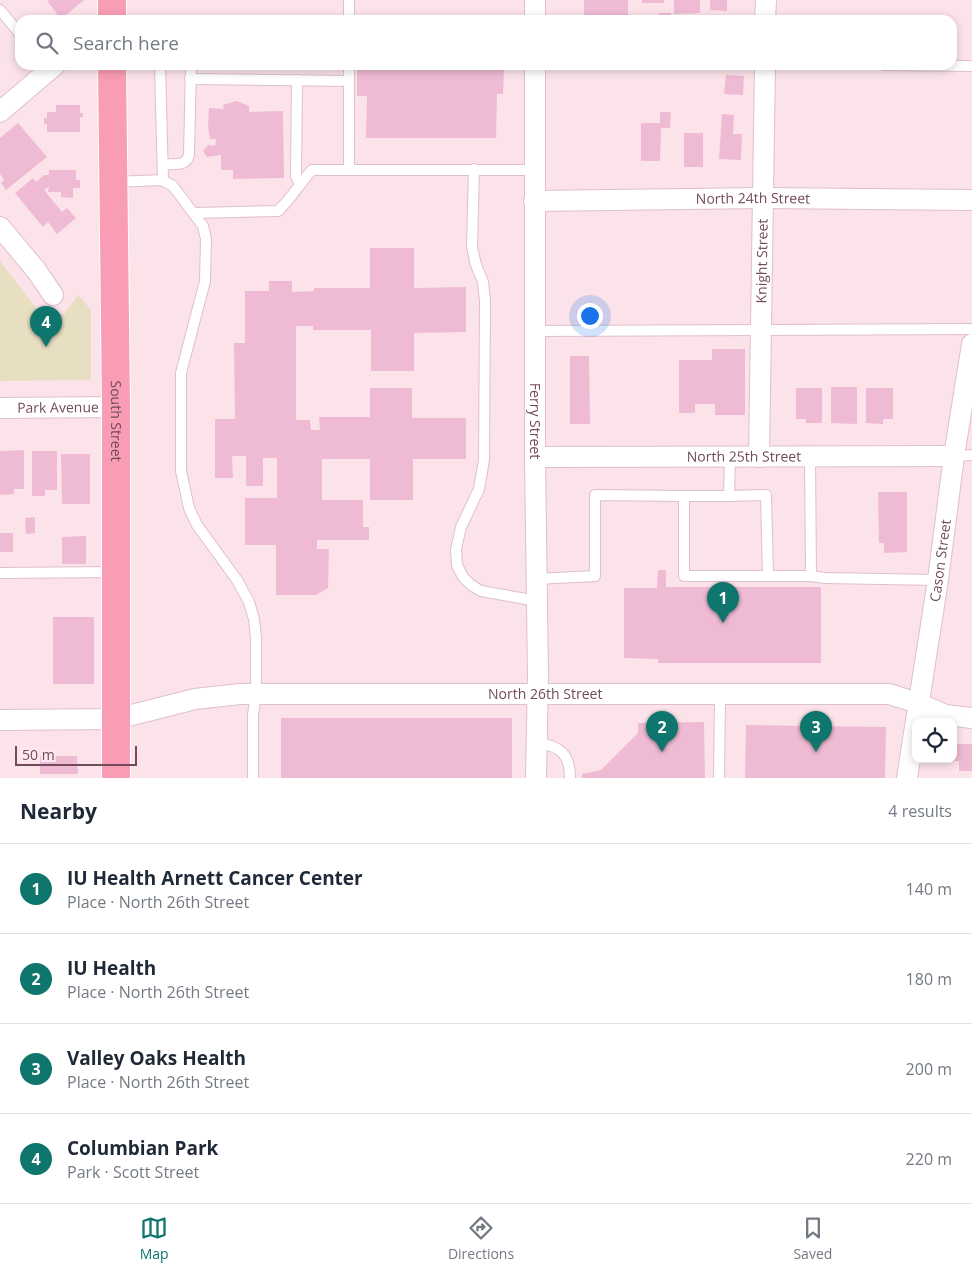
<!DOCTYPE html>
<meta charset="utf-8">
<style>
body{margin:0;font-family:"Open Sans",sans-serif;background:#f2f2f3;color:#1f2937}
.controls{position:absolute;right:15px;bottom:15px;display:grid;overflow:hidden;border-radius:10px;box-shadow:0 2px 8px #0003}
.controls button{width:45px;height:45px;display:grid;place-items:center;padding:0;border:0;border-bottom:1px solid #e0e1e3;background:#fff;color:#1f2937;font:25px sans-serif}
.scale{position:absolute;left:15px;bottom:12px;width:122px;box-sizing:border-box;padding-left:5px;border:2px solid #724a5e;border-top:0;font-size:14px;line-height:18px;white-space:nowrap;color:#724a5e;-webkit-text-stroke:4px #fee8ee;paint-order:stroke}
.you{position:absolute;left:589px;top:315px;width:18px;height:18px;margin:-12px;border:4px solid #fff;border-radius:50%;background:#1a73e8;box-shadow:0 0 0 8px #1a73e833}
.badge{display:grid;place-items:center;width:32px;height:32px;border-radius:50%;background:#0f766e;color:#fff;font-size:16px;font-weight:700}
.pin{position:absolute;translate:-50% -41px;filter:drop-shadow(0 1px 2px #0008)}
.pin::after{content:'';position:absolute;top:26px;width:18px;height:15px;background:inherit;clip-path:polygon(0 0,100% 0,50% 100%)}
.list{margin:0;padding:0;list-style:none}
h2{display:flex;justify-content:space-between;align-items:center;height:65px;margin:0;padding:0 20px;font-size:21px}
h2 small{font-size:16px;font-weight:400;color:#747a83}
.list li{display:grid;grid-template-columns:32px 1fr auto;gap:15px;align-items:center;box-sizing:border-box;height:90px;padding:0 20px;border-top:1px solid #e0e1e3}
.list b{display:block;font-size:19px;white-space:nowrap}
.list p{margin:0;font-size:16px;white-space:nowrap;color:#747a83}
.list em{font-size:16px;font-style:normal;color:#747a83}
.icon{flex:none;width:28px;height:28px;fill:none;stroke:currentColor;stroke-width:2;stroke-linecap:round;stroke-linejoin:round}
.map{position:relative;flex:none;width:972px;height:778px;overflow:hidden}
.search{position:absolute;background:#fff;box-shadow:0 2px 8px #0003;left:15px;right:15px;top:15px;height:55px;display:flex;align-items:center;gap:12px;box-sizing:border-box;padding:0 18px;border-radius:15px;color:#747a83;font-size:19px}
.sheet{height:425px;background:#fff}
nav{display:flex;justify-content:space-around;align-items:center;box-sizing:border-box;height:70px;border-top:1px solid #e0e1e3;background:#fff;font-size:14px;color:#747a83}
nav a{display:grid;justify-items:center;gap:2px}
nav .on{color:#0f766e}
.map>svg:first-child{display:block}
.green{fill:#e8dec2}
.building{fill:#efbbd4}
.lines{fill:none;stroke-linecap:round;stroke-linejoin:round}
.lane-casing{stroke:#dfbfcc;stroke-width:12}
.street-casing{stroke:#dfbfcc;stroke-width:22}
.primary-casing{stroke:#fff;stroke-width:30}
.lane{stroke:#fff;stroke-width:10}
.street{stroke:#fff;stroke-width:20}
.primary{stroke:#f89db3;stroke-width:28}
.labels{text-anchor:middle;stroke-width:4;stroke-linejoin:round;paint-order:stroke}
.street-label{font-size:14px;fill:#724a5e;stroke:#fee8ee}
</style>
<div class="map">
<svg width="972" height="778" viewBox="0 0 972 778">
<rect width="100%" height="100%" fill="#fbe3e9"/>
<path class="green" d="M0 261 40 313 64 314 78 295 91 310V380L0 381Z"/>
<g class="building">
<path d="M49 0H84L61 19 47 1Z"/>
<rect x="584" y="0" width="44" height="20"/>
<rect x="642" y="0" width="22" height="3"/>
<path d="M674 0H700V13L674 14Z"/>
<path d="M710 0H727V11L710 10Z"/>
<rect x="659" y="13" width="12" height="7"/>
<path d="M357 66 504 67 503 94H497L496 138H366L367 96H357Z"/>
<path d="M726 75 744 76 743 95 724 94Z"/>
<path d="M237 101 249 106V112L283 111 284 178 233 179V170H221V155L207 157 203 151 208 145 215 146 216 139H210L208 127 209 108 224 109 223 105Z"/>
<path d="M56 105H80V113H83V117H80V132H47V124H44V118H47V112H56Z"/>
<path d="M660 112H671L670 128H661L660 161H641V123H660Z"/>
<path d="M722 114 734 115 733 134H742L741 160 719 159Z"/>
<path d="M18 123 47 157 6 190 1 183 4 180 0 174V138Z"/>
<rect x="684" y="133" width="19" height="34"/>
<path d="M49 170H76V180H80V188H73V198L61 197V192H48L49 187 44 190 62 212 67 208 76 218 57 234 48 222 43 227 15 193 33 178 36 182 44 175H49Z"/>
<path d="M370 248H414V288L466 287V332L414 333V371H371V330H313V326H296V420H310L311 430H320L319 417H370V388H412V418H466V459H413V500H370V459H322V500H363V527H369V540H317V549H329L328 588 316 595H276V545H245V498H277V458H263V486H246V456H232L233 478H215V419H235L234 343H245V291H269V281H292V292L314 291V288H370Z"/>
<path d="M712 349H745V415H715V404H695V413H679V360H712Z"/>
<path d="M570 356H589L590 424H570Z"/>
<path d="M831 387H857V424L831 423Z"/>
<path d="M796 388H822V423H806V419H796Z"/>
<path d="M866 388H893V419H883V424L866 423Z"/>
<path d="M24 450V489H14V494L0 495V451Z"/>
<path d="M32 451H57V490H45V496H32Z"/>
<path d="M61 454H90V504H62Z"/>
<path d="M878 492H907V552L884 553V543H879Z"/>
<path d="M35 517V533L26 534 25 518Z"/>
<rect x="0" y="533" width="13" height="19"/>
<path d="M86 536V564H62V537Z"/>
<path d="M658 570H666V587H821V663H658V659L624 658V588H657Z"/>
<rect x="53" y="617" width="41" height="67"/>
<rect x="281" y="718" width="231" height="60"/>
<path d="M704 722 705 778H582V774L601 770 638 733V723Z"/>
<path d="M746 725 886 727 885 778H745Z"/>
<path d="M953 744H972V771H959V761H953Z"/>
<path d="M40 756H77L78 774H40Z"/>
</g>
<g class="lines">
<g class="lane-casing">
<g id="lane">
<path d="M0 10 20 34"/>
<path d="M349 20V0"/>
<path d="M160 65 163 181"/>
<path d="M349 65V170"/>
<path d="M884 65 972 66"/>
<path d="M190 79 349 81"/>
<path d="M297 80 296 176 299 183"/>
<path d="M163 164C173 164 186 167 189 155L191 65"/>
<path d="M474 169 472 247 476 265 483 282 485 301 484 460 479 489 461 527 456 549 457 565 463 577 471 585 481 591 537 601"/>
<path d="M114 182 162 180 173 186 203 226 206 239 205 281 181 373V471L189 508 197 525 237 580 249 602 254 619 256 638V694L253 715V778"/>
<path d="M194 213 278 211C291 199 300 183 312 170H534"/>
<path d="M535 331 972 329"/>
<path d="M730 456 729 496H684V576H811L810 456"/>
<path d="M954 456 972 455"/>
<path d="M729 496 766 495 768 576"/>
<path d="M0 573 115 572"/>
<path d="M811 576 825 578 938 580"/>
<path d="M537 579 595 576V495L684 496"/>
<path d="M537 742C560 747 570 753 570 778"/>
<path d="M719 778 720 695"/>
</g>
</g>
<g class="street-casing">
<g id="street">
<path d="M535 0V20"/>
<path d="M765 20 766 0"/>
<path id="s1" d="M535 65V457L538 676 536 778"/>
<path d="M0 112 55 65"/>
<path id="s2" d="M534 201 763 198 972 200"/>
<path d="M0 227 36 270 53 295"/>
<path id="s3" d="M0 408 116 407"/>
<path id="s4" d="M535 457 954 456"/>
<path id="s5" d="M759 457 765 65"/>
<path id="s6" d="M0 720 116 719 195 699 240 694H889L918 703 945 715 972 718"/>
<path id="s7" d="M907 778 938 580 954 456 972 344"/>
</g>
</g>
<g class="primary-casing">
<g id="primary">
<path d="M112 20V0"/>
<path id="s8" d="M112 65 116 407V778"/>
</g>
</g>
<use href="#lane" class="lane"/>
<use href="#street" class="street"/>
<use href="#primary" class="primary"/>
</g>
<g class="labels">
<g class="street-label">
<text dy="5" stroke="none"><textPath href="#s2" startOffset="219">North 24th Street</textPath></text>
<text dy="5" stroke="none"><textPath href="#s5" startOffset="196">Knight Street</textPath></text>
<text dy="5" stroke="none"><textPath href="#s3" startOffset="58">Park Avenue</textPath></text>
<text dy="5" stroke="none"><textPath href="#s8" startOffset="356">South Street</textPath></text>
<text dy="5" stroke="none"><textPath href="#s1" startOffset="356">Ferry Street</textPath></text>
<text dy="5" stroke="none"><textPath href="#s4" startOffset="209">North 25th Street</textPath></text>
<text dy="5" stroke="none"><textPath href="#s7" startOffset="220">Cason Street</textPath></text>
<text dy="5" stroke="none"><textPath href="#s6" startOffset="548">North 26th Street</textPath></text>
</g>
</g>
</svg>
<div class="controls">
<button><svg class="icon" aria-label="locate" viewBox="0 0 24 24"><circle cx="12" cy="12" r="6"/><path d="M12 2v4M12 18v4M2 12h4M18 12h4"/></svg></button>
</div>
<div class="scale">50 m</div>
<div class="you"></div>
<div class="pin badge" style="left:723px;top:623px">1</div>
<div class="pin badge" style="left:662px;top:752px">2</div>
<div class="pin badge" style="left:816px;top:752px">3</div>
<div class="pin badge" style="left:46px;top:347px">4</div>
<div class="search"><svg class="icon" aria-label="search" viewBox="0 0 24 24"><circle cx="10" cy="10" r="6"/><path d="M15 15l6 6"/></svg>Search here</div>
</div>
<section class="sheet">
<h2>Nearby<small>4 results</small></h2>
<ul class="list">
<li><span class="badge">1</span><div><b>IU Health Arnett Cancer Center</b><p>Place · North 26th Street</p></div><em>140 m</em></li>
<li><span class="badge">2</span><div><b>IU Health</b><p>Place · North 26th Street</p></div><em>180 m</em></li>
<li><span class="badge">3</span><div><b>Valley Oaks Health</b><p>Place · North 26th Street</p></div><em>200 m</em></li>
<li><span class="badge">4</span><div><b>Columbian Park</b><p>Park · Scott Street</p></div><em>220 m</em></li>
</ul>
</section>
<nav>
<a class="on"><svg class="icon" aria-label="map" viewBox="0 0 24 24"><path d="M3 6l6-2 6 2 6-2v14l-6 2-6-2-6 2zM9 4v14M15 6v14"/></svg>Map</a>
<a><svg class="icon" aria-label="directions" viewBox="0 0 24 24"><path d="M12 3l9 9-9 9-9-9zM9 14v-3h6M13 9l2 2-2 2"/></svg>Directions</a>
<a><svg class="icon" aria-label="saved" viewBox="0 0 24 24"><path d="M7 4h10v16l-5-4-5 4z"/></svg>Saved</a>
</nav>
